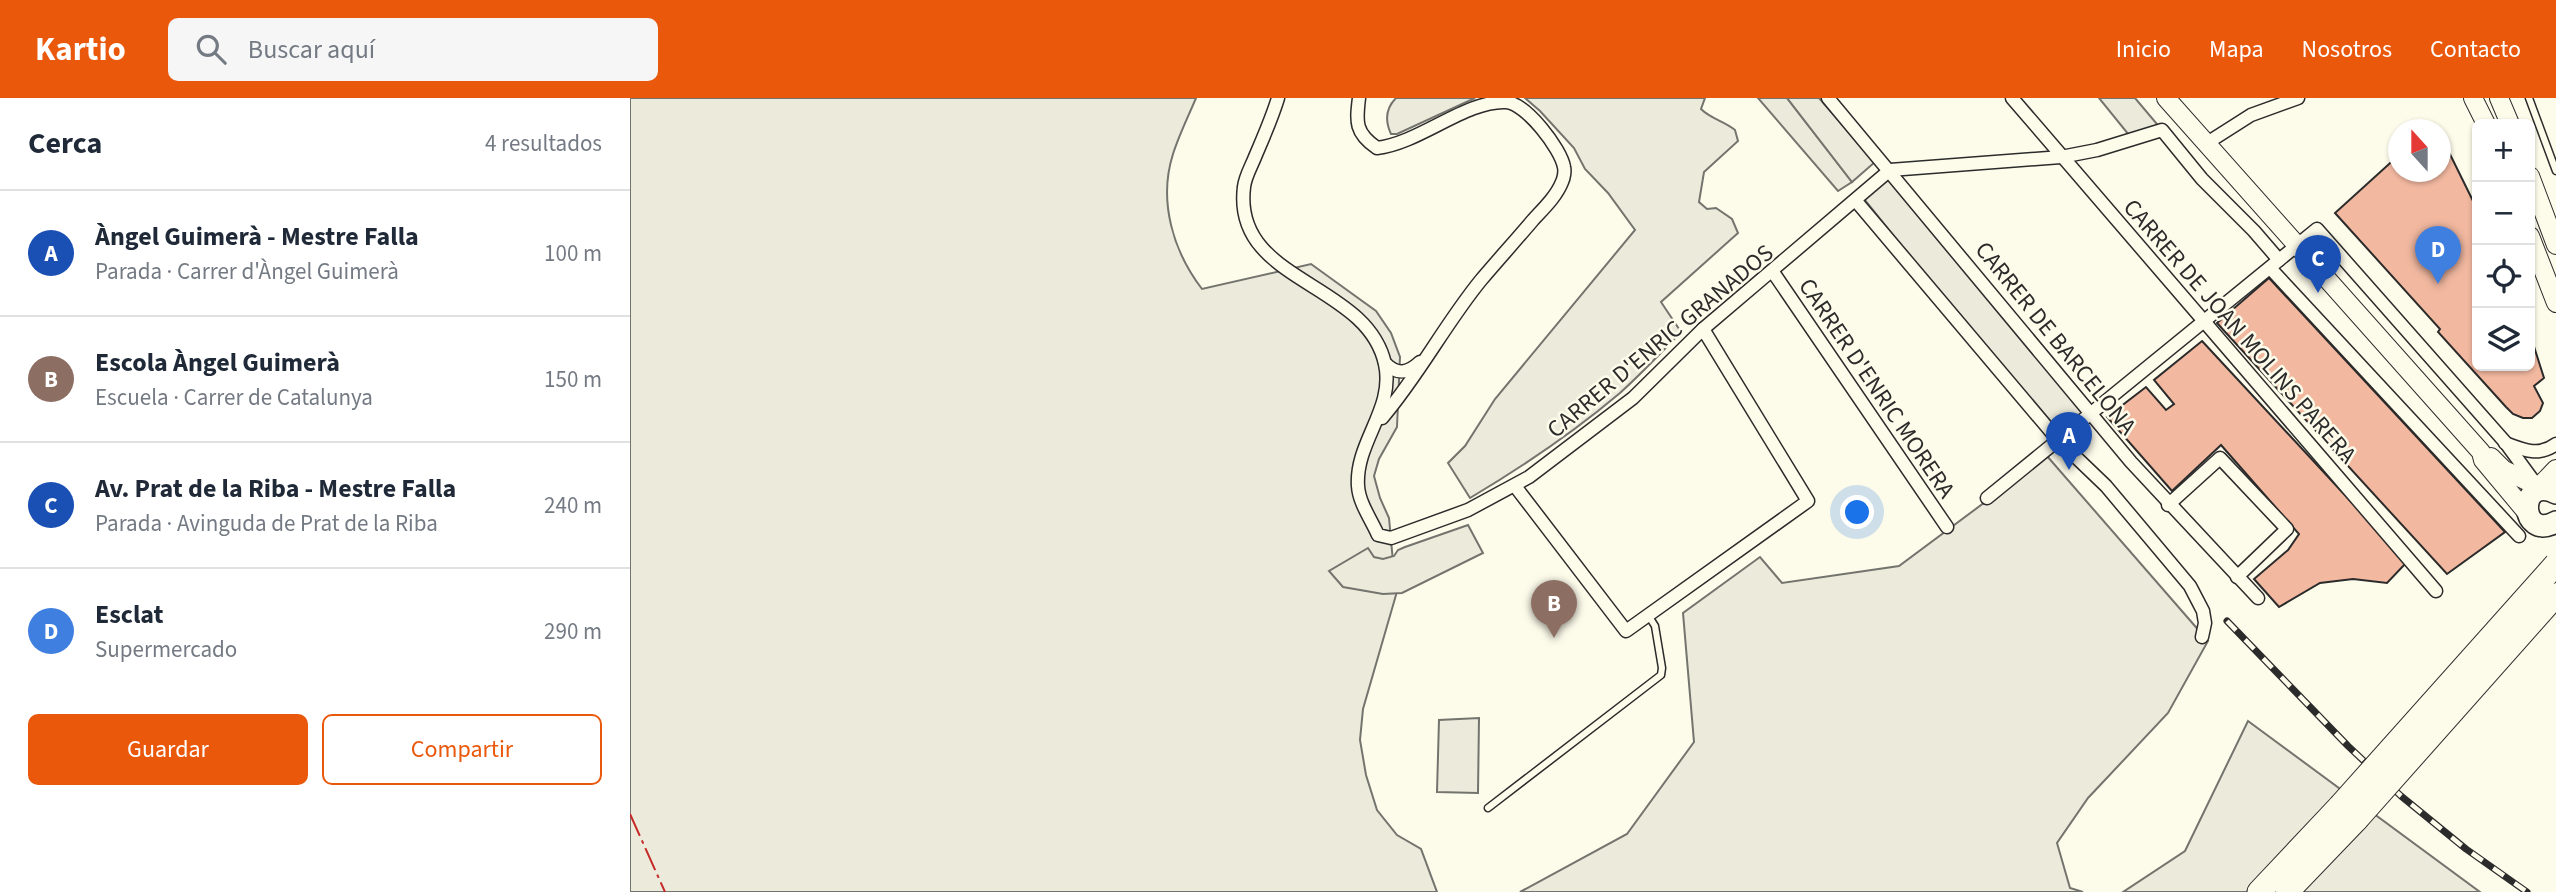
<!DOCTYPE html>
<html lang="es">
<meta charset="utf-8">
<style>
body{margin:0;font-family:"Source Sans 3",sans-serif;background:#f6f6f7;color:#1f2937}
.controls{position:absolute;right:21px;top:21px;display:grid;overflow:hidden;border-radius:10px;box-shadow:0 2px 5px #0004}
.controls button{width:63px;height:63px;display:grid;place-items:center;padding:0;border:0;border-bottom:2px solid #e0e1e3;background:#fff;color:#1f2937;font:35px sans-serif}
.compass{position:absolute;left:1758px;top:21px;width:63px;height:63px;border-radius:50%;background:#fff;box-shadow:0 2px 5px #0004;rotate:339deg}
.you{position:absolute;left:1228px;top:415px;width:24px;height:24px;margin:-18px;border:5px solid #fff;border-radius:50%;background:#1a73e8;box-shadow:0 0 0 10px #1a73e833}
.badge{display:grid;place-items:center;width:46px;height:46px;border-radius:50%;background:#ea580c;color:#fff;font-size:23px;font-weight:700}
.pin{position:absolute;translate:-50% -58px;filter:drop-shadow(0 2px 4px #0008)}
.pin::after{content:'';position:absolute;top:37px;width:24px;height:21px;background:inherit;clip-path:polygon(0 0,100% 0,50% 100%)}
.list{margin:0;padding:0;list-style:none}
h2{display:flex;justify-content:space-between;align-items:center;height:91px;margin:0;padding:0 28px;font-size:30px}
h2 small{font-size:23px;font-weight:400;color:#747a83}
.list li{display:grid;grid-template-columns:46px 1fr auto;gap:21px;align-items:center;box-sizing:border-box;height:126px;padding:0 28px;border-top:2px solid #e0e1e3}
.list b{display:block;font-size:26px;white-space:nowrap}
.list p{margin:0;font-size:23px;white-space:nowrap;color:#747a83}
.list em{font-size:23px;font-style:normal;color:#747a83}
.actions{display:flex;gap:14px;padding:21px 28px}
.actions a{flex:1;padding:16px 0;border:2px solid #ea580c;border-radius:10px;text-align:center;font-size:24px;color:#ea580c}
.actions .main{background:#ea580c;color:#fff}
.icon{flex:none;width:38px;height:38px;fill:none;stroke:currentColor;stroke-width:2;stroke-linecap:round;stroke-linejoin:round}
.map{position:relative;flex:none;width:1926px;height:794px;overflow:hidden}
header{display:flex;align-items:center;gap:42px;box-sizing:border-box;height:98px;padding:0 35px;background:#ea580c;color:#fff}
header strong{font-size:33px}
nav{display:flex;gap:38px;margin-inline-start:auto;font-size:24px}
.search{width:490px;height:63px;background:#f6f6f7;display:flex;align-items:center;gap:18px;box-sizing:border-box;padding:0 24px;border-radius:10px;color:#747a83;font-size:26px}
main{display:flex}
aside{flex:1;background:#fff}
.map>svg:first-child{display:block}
.green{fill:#ecebdb;stroke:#74746e;stroke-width:2}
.parking{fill:#eceadb;stroke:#74746e;stroke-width:2}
.building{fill:#f2b8a0;stroke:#2b2b2b;stroke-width:2}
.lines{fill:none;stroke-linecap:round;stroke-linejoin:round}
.lane-casing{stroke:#2b2b2b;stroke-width:9}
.street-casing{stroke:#2b2b2b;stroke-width:15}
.secondary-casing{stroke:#2b2b2b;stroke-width:20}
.primary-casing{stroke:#2b2b2b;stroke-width:24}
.highway-casing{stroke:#2b2b2b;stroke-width:25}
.lane{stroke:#fdfbea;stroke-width:6}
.street{stroke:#fdfbea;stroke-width:12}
.secondary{stroke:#fdfbea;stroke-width:18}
.primary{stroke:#fdfbea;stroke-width:21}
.highway{stroke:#fdfbea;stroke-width:23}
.rail-casing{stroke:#2b2b2b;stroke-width:7}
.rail{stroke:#fdfbea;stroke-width:4.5;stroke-dasharray:13;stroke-linecap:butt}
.highway-bridge-casing{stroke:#2b2b2b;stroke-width:25;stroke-linecap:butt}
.highway-bridge{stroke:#fdfbea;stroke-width:23}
.power{stroke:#c62828;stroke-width:2;stroke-dasharray:24 5 3.5 5;stroke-linecap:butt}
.labels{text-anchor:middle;stroke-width:5;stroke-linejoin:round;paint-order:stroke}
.street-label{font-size:24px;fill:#2b2b2b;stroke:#fdfbea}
</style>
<header>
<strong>Kartio</strong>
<div class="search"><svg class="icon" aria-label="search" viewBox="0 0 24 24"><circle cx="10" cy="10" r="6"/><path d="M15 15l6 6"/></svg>Buscar aquí</div>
<nav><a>Inicio</a><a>Mapa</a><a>Nosotros</a><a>Contacto</a></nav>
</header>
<main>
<aside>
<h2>Cerca<small>4 resultados</small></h2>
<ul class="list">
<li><span class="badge" style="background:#1a4fb4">A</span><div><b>Àngel Guimerà - Mestre Falla</b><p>Parada · Carrer d'Àngel Guimerà</p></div><em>100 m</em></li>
<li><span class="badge" style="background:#8d6e63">B</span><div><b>Escola Àngel Guimerà</b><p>Escuela · Carrer de Catalunya</p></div><em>150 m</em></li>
<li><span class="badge" style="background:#1a4fb4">C</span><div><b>Av. Prat de la Riba - Mestre Falla</b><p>Parada · Avinguda de Prat de la Riba</p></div><em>240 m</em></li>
<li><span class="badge" style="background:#3f7fe0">D</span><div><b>Esclat</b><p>Supermercado</p></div><em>290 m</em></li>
</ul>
<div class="actions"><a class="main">Guardar</a><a>Compartir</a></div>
</aside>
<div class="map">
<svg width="1926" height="794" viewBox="0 0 1926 794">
<rect width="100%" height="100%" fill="#fdfbea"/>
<g class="green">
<path d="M0 0H566C558 19 549 37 543 56 528 103 543 153 572 191L681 166 746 213 761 235 770 259 767 329 749 361 744 378 750 400 759 420 766 497 733 611 730 642 736 677 747 712 767 737 791 751 807 794H0Z"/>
<path d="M766 0H845L767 36H761C755 23 755 11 766 0Z"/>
<path d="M895 0H1075L1071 11C1081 21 1094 23 1105 32L1108 43 1074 74 1069 104 1077 111 1086 110 1102 121 1108 135 1031 204 1051 234C1031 255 1011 276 990 295 944 334 892 369 840 400L818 365 835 348 865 301 1005 132 978 95 955 71 944 50 910 13Z"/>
<path d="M1128 0H1157L1222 84 1208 93Z"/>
<path d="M1469 0H1505L1532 32 1503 42Z"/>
<path d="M1260 76 1462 315 1428 342 1234 101Z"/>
<path d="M1417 358 1578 543 1538 615 1458 700 1427 745 1440 790 1453 794H890L997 736 1064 644 1053 515 1130 459 1152 485 1269 468Z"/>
<path d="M849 620 848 695 807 694 809 622Z"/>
<path d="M1618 623 1850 794H1493L1555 753Z"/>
</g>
<g class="parking">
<path d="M1157 0H1189L1245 64 1222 84Z"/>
<path d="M838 427 853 455 772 495 753 496 713 489 699 473 738 450 744 459 753 461 764 458 768 452 775 449Z"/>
</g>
<g class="building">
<path d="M1811 38 1847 111V268H1900V236L1914 280 1904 288 1913 305 1910 313 1902 320H1893L1883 316 1876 309 1808 234 1810 231 1705 115 1769 57V74H1811Z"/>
<path d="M1639 180 1875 434 1817 476 1587 225Z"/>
<path d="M1572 243 1777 464 1757 485 1723 481 1690 485 1649 509 1624 481 1658 452 1669 436 1591 347 1542 393 1477 319 1516 289 1536 312 1544 306 1524 282Z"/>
</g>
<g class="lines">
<g class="lane-casing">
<g id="lane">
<path d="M1899 0 1926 73"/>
<path d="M858 710 1031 577 1032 570 1025 528 1018 517"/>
</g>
</g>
<g class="street-casing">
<g id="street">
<path d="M648 0C642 20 633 40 625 59 621 69 615 79 614 89 602 185 737 183 755 266 765 311 725 344 728 388 729 405 741 421 748 437L761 440 838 412 899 379 1003 300 1073 231 1260 72"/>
<path d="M729 0C726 24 725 35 747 50 790 45 836 2 876 4 896 5 931 51 934 69 935 73 934 80 932 84 926 99 913 111 903 122 886 142 868 162 851 182 815 226 789 277 752 320"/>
<path d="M1198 0 1501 364 1628 500"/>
<path d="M1382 0 1806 493"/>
<path d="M1577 45 1621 17 1668 0"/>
<path d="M1260 72 1431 59 1467 52 1532 32 1572 81 1624 133 1649 162"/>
<path d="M1226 103 1428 342 1476 388 1560 488 1573 513 1575 525 1572 539"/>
<path d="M1640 170 1889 438"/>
<path d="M1143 174 1317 429"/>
<path d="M755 265C767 277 777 276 790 264"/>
<path d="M1875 345C1893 352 1909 359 1926 346"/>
<path d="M885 388 996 533 1178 403 1073 231"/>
<path d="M1357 400 1687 131 1875 344 1905 385"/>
<path d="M1538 407 1590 360 1657 431 1607 479"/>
</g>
</g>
<g class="secondary-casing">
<g id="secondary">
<path d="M1536 0 1851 354 1853 362 1898 416"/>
<path d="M1843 0 1856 26"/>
<path d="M1869 0 1880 26"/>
<path d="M1900 78 1926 147"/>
<path d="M1900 138 1926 205"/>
<path d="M1861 359 1874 372 1914 391"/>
<path d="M1902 396 1926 371"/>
</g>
</g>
<g class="primary-casing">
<path id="primary" d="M1926 395C1887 376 1889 444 1926 424"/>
</g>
<g class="highway-casing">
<g id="highway">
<path d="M1629 794 1710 708"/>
<path d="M1657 794 1727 721"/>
</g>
</g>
<use href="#lane" class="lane"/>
<use href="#street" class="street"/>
<use href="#secondary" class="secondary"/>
<use href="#primary" class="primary"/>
<use href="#highway" class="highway"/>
<g class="rail-casing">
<path id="rail" d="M1597 523 1718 648 1771 698 1836 751 1897 794"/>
</g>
<use href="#rail" class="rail"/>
<g class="highway-bridge-casing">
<g id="highway-bridge">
<path d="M1710 708 1926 466"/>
<path d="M1727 721 1926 497"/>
</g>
</g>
<use href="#highway-bridge" class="highway-bridge"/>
<path class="power" d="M0 716 35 794"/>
</g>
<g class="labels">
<g class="street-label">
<text transform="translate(1610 233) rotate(49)" y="8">CARRER DE JOAN MOLINS PARERA</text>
<text transform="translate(1426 240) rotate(51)" y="8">CARRER DE BARCELONA</text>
<text transform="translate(1030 243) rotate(-40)" y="8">CARRER D'ENRIC GRANADOS</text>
<text transform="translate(1247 290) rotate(56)" y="8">CARRER D'ENRIC MORERA</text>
</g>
</g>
</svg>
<div class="controls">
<button>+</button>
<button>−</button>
<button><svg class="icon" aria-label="locate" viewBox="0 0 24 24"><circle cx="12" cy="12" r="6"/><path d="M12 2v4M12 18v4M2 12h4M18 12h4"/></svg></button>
<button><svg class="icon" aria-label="layers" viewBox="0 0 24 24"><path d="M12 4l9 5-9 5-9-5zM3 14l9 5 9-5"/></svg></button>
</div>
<svg class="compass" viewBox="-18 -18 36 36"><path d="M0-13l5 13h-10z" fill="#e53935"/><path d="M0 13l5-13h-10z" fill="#747a83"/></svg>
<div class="you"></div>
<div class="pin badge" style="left:1439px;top:372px;background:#1a4fb4">A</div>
<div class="pin badge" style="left:924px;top:540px;background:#8d6e63">B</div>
<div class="pin badge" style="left:1688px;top:195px;background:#1a4fb4">C</div>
<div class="pin badge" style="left:1808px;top:186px;background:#3f7fe0">D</div>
</div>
</main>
